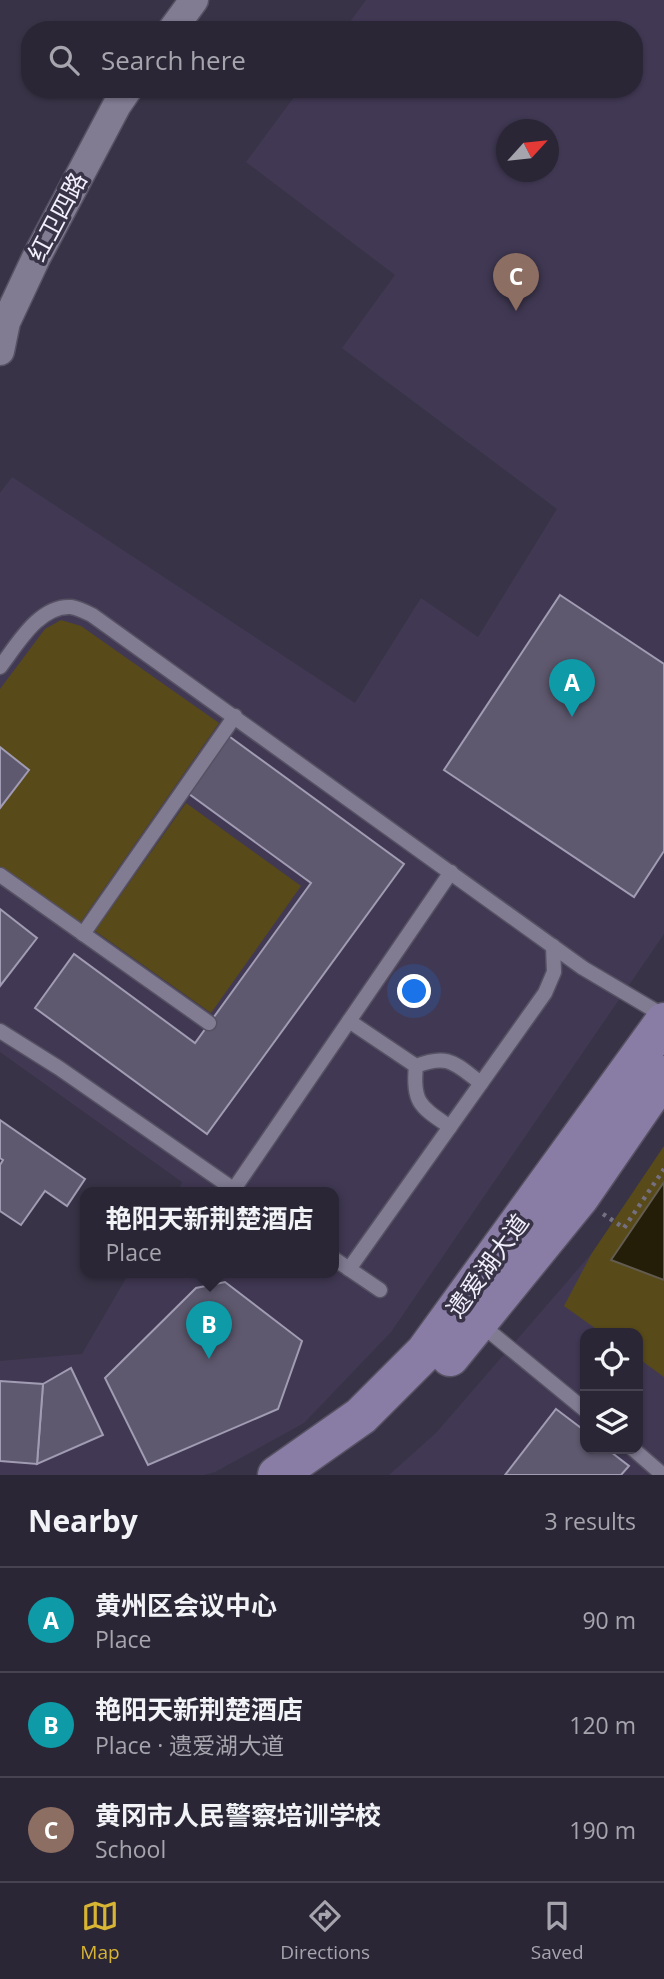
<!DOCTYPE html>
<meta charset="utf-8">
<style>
body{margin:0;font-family:"Open Sans","Noto Sans SC",sans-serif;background:#373241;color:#f1f3f6}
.controls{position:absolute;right:21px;bottom:21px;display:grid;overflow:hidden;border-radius:14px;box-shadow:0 2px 5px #0004}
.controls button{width:63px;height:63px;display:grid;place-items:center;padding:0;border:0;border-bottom:2px solid #474350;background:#2b2635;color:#f1f3f6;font:35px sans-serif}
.compass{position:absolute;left:496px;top:119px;width:63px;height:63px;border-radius:50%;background:#2b2635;box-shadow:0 2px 5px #0004;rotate:63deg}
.you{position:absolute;left:415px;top:992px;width:24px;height:24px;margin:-18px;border:5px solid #fff;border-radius:50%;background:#1a73e8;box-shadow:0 0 0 10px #1a73e833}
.badge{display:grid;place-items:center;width:46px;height:46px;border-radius:50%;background:#d7b434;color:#fff;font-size:23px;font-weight:700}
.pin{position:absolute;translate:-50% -58px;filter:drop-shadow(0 2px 4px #0008)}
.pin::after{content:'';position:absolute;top:37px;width:24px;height:21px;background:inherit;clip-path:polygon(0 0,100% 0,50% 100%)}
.popup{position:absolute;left:80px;top:1187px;width:259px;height:91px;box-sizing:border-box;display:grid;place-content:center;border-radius:14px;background:#2b2635;filter:drop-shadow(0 2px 5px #0005);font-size:23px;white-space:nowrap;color:#a6a5ad}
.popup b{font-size:26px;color:#f1f3f6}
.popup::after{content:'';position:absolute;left:50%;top:100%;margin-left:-14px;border:14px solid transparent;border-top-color:#2b2635}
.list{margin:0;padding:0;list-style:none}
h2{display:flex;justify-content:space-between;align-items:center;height:91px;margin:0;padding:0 28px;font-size:30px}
h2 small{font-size:23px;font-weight:400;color:#a6a5ad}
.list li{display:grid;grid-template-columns:46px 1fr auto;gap:21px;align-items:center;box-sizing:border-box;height:105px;padding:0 28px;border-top:2px solid #474350}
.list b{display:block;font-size:26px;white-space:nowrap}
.list p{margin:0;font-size:23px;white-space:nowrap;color:#a6a5ad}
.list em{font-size:23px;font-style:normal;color:#a6a5ad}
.icon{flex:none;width:38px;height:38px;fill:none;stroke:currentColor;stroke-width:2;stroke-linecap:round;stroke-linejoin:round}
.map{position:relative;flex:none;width:664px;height:1475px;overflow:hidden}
.search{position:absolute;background:#2b2635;box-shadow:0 2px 5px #0004;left:21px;right:21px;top:21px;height:77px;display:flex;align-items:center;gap:18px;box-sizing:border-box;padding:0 24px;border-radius:28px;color:#a6a5ad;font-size:26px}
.sheet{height:406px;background:#2b2635}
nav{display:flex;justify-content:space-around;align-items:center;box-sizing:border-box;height:98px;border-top:2px solid #474350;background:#2b2635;font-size:19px;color:#a6a5ad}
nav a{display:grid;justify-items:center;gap:4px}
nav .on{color:#d7b434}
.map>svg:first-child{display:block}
.built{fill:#413954;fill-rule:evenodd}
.green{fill:#584a19}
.water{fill:#241d07;stroke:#625c50;stroke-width:2}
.building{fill:#5f596f;stroke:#a19bb3;stroke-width:2}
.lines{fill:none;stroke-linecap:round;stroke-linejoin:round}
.service-casing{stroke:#575263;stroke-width:17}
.minor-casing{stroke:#575263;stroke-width:31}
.secondary-casing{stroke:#575263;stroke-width:41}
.path{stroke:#757081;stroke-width:4.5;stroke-dasharray:3.5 5;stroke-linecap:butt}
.service{stroke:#827c93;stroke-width:14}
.minor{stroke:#827c93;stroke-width:28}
.secondary{stroke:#897da6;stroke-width:38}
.labels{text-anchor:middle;stroke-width:7;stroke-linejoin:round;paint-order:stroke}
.street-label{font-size:24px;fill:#f2effc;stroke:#393347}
</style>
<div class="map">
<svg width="664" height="1475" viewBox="0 0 664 1475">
<rect width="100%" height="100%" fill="#393347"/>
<g class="built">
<path d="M366 0H664V934L391 1332 304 1423 215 1472 204 1475H0V1361L82 1354 129 1273H333V1193H177L182 1182 0 1052V493L12 477 355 703 421 598 478 637 557 509 342 348 395 275 246 162 300 89H634V30H344ZM506 130H548V172H506Z"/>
<path d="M592 1253 664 1280V1475H389L436 1433ZM585 1333H638V1449H585Z"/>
</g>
<g class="green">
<path d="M61 620 81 626 219 723 80 923 0 867V689L45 629Z"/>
<path d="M186 803 301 886 211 1013 95 931Z"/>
<path d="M664 1146V1377L638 1358V1333H602L564 1306 592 1253Z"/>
</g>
<path class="water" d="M664 1182V1280L611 1260Z"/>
<g class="building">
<path d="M560 595 664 664V851L634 897 444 770Z"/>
<path d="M226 734 404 864 207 1134 35 1008 74 954 195 1043 311 883 185 791Z"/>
<path d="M0 747 29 770 0 808Z"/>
<path d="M0 909 37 938 0 986Z"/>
<path d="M0 1120 85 1179 67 1206 45 1191 21 1225 0 1211V1165L3 1160 0 1158Z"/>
<path d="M225 1282 302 1341 278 1409 148 1465 105 1378 196 1288Z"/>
<path d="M71 1368 103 1435 37 1464 43 1384Z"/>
<path d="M0 1381 43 1384 37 1464 0 1461Z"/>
<path d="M556 1409 585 1431V1449H607L629 1466 621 1475H505Z"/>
</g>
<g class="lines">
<g class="service-casing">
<g id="service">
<path d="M0 667C17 645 39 605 71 607 78 608 86 612 92 615L583 968 664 1016"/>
<path d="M0 875 209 1023"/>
<path d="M83 934 235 716"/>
<path d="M349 1021 416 1066"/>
<path d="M0 1031 59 1068 239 1193"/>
<path d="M450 1127C421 1107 412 1103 416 1066 449 1053 455 1064 481 1083"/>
<path d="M234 1189 451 872"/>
<path d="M333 1258 380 1290"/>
<path d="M349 1269 545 993 554 972 553 946"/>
<path d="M478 1322 585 1410"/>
<path d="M633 1449 663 1475"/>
</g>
</g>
<g class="minor-casing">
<g id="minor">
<path d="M172 30 194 0"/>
<path d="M0 351 6 322 36 258 117 105 128 89"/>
</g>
</g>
<g class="secondary-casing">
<g id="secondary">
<path d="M450 1357 580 1197 664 1075"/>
<path d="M277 1475 361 1416 425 1352 664 1022"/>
</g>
</g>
<path class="path" d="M603 1214 624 1228 664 1169"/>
<use href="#service" class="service"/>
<use href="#minor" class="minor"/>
<use href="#secondary" class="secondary"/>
</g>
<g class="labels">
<g class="street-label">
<text transform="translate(58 217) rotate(-62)" y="8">红卫四路</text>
<text transform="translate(488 1266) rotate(-54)" y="8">遗爱湖大道</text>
</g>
</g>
</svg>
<div class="controls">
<button><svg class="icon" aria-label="locate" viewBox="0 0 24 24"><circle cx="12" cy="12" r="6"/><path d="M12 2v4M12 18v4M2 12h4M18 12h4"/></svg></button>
<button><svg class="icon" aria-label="layers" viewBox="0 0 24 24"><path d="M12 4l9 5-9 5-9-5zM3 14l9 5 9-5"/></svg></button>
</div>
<svg class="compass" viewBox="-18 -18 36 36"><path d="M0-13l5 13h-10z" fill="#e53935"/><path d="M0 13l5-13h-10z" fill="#a6a5ad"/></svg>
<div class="you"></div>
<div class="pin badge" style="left:572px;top:717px;background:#0f9aa8">A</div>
<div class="pin badge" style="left:209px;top:1359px;background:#0f9aa8">B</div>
<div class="popup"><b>艳阳天新荆楚酒店</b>Place</div>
<div class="pin badge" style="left:516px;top:311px;background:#8d6e63">C</div>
<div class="search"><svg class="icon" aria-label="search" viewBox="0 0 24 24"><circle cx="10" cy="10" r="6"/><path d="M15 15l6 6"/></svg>Search here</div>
</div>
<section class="sheet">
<h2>Nearby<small>3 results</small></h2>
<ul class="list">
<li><span class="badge" style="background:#0f9aa8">A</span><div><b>黄州区会议中心</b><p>Place</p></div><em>90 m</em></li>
<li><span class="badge" style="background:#0f9aa8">B</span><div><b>艳阳天新荆楚酒店</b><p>Place · 遗爱湖大道</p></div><em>120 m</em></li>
<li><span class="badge" style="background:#8d6e63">C</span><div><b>黄冈市人民警察培训学校</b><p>School</p></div><em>190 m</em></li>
</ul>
</section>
<nav>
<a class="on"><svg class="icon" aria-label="map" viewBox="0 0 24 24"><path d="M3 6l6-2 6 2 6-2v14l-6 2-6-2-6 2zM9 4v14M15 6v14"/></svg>Map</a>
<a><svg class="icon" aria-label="directions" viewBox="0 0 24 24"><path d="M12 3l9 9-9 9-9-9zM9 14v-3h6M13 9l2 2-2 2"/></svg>Directions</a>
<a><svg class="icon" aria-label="saved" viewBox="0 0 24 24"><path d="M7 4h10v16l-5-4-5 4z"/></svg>Saved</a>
</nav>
